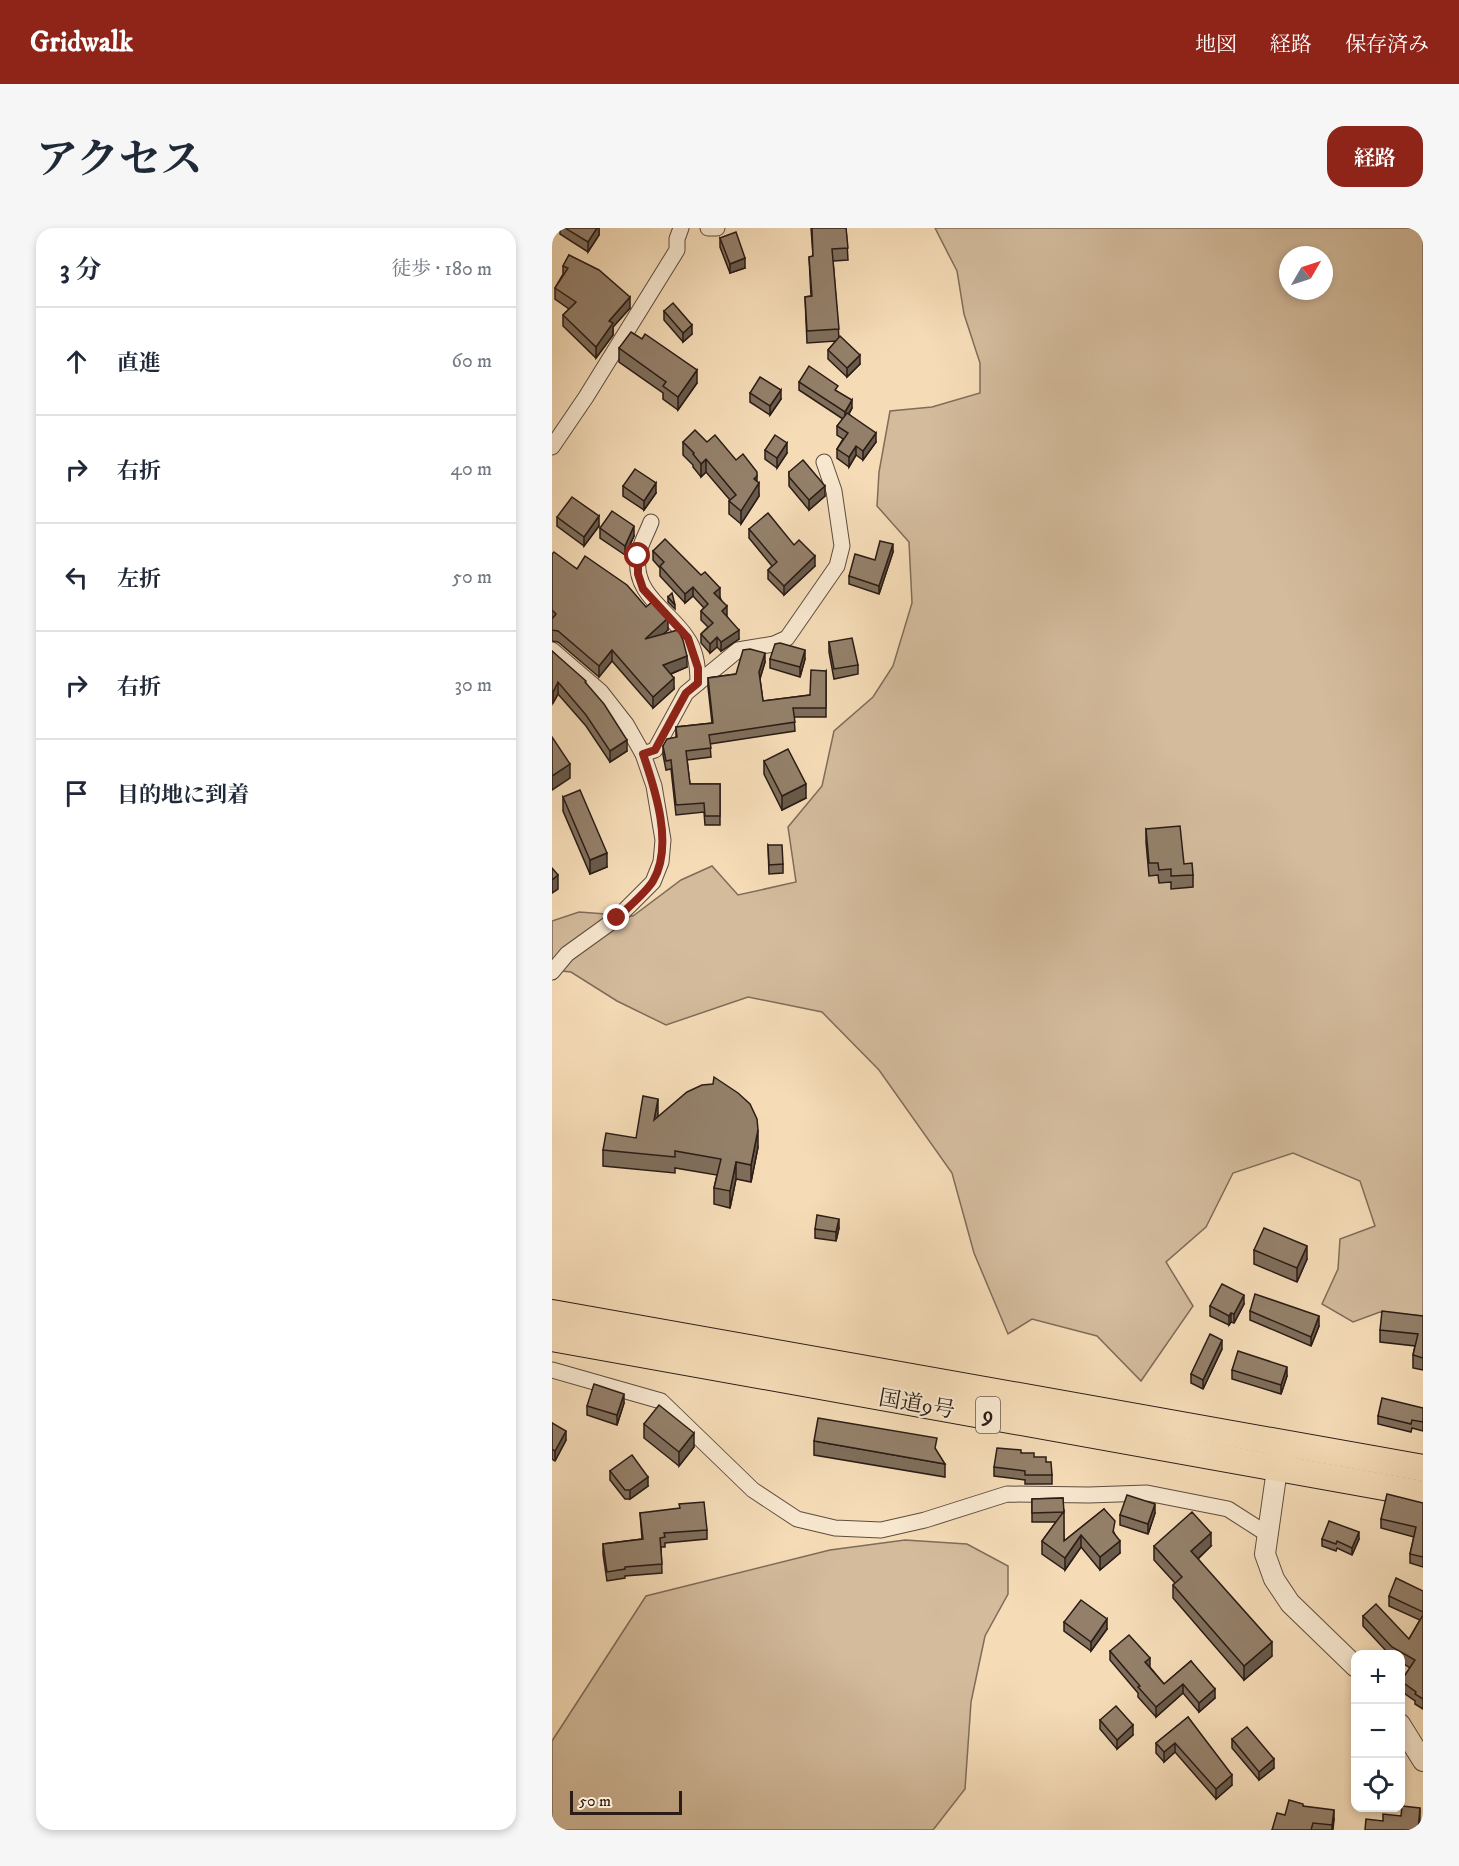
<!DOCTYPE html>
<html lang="ja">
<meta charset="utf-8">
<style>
body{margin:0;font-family:"IM FELL DW Pica","Noto Serif JP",serif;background:#f6f6f7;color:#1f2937}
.controls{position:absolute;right:18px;bottom:18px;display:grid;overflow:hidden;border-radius:12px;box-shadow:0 3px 9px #0003}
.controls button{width:54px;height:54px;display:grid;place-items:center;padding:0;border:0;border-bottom:2px solid #e0e1e3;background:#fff;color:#1f2937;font:30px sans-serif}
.compass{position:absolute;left:727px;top:18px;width:54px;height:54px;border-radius:50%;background:#fff;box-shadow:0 3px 9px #0003;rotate:51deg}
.scale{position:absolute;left:18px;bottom:15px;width:112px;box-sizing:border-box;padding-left:6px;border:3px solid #2b1c16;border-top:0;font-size:16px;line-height:21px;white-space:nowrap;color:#2b1c16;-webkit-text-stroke:4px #f8e8d0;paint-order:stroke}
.stop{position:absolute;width:18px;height:18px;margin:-14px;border:4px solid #8f2418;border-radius:50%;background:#fff}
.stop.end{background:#8f2418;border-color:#fff;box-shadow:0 2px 6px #0008}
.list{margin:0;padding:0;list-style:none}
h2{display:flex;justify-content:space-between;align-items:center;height:78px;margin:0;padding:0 24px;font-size:26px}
h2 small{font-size:20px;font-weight:400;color:#747a83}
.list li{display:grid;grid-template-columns:39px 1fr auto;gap:18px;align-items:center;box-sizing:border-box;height:108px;padding:0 24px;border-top:2px solid #e0e1e3}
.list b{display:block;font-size:22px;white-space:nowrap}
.list em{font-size:20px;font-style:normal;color:#747a83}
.icon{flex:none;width:33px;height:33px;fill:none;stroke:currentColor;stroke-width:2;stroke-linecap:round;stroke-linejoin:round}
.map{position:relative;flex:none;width:871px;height:1602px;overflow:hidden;border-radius:18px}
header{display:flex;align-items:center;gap:36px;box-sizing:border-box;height:84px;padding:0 30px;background:#8f2418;color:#fff}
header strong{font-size:28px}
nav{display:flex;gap:33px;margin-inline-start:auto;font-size:21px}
.intro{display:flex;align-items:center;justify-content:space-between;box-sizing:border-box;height:144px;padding:0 36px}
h1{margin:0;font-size:42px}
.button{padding:15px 27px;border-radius:18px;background:#8f2418;color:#fff;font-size:21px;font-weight:700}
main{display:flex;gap:36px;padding:0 36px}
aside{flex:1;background:#fff;border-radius:18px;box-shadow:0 3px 9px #0003}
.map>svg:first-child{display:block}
.green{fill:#d3bb9c;stroke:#7f6c59;stroke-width:1.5;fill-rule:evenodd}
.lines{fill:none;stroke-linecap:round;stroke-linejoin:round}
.minor-casing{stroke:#5e4c3e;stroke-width:17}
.tertiary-casing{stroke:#5e4c3e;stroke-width:22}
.trunk-casing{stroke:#2b1c16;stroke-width:28}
.minor{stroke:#f8e8d0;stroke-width:15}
.tertiary{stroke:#f8e8d0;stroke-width:20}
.trunk{stroke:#f5dcb7;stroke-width:26}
.wall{fill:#7f6e5b;stroke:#2b1c16;stroke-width:1.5}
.shaded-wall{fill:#685a4a;stroke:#2b1c16;stroke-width:1.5}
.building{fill:#94806a;stroke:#2b1c16;stroke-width:1.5}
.route{stroke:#8f2418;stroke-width:8}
.labels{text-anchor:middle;stroke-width:4.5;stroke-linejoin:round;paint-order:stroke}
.shield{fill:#f8e8d0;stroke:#68594e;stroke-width:1.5}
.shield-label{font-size:21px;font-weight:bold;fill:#2b1c16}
.street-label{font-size:22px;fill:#2b1c16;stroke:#f8e8d0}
</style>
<header>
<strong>Gridwalk</strong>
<nav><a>地図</a><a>経路</a><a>保存済み</a></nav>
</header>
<div class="intro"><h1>アクセス</h1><a class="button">経路</a></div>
<main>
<aside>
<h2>3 分<small>徒歩 · 180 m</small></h2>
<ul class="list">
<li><svg class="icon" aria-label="ahead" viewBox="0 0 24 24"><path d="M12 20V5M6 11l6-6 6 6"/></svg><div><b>直進</b></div><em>60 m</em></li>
<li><svg class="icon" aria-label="right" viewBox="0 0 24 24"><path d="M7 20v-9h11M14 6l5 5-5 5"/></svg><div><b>右折</b></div><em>40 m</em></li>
<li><svg class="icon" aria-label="left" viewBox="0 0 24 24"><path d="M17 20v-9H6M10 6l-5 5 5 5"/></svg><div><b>左折</b></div><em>50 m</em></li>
<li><svg class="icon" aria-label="right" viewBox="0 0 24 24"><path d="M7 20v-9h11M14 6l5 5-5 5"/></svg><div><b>右折</b></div><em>30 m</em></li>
<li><svg class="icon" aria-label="arrive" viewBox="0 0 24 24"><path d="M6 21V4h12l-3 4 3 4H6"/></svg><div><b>目的地に到着</b></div></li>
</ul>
</aside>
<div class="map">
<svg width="871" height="1602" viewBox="0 0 871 1602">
<rect width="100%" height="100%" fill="#f5dcb7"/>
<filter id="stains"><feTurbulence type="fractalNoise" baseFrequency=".00333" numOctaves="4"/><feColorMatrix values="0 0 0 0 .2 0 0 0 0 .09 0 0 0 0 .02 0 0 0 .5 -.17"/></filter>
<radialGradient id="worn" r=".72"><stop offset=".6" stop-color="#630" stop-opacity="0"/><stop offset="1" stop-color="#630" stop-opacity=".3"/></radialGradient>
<g class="green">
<path d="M383 0H871V1088L828 1084 801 1094 770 1076 786 1041 788 1011 823 998 808 953 741 925 681 945 654 999 614 1034 641 1078 589 1153 545 1108 480 1091 456 1106 422 1025 400 945 327 842 270 784 196 769 114 797 65 773 19 744 0 742V693L27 684 81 688 129 652 160 638 186 667 244 654 236 599 270 558 282 503 321 469 341 438 360 375 357 314 325 278 327 244 338 183 380 179 428 165V135L412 86 405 43ZM736 27H772V63H736Z"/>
<path d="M353 1312 415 1316 456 1338V1366L433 1408 419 1474 413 1561 381 1602H0V1513L94 1368 278 1322Z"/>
</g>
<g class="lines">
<g class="minor-casing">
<g id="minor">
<path d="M156 0H165"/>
<path d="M0 219 34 169 125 22V11L129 0"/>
<path d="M0 422 49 464 74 496 91 526 102 558 111 612 109 634 101 654 65 690 15 726 0 744"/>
<path d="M146 455 186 422 222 416 235 410 285 338 290 318 282 263 272 234"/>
<path d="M91 526 103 522 134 465 146 455C146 441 144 422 135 410 118 383 81 367 86 329 87 318 95 305 99 294"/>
<path d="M0 1142 109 1173 201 1262 245 1291 283 1300 329 1302 373 1292 455 1266 537 1267 595 1265 676 1281 715 1306"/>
</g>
</g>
<g class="tertiary-casing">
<g id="tertiary">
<path d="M727 1227 713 1326 722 1351 738 1375 804 1439"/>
<path d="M848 1496 871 1533"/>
</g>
</g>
<g class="trunk-casing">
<g id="trunk">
<path d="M0 1085 871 1240"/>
<path d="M0 1110 871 1266"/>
</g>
</g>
<use href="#minor" class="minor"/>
<use href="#tertiary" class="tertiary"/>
<use href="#trunk" class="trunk"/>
</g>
<g class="wall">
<path d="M8 0H47V7L36 24 8 6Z"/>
<path d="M259 0H294L296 32 281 33 287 110 308 136 295 149 276 131V122L284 113 255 115 253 69 259 68 257 29 261 28Z"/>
<path d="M168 10 193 40 178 45 168 19Z"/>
<path d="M17 27 78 80 61 99V107L44 130 11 98V87L17 81 3 71V60L11 46V38Z"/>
<path d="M112 83 140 106 131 114 112 92Z"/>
<path d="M67 120 145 155 126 182 111 171V165L67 134Z"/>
<path d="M247 154 286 164 300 180 297 186 324 214 311 232 304 227 297 239 285 230V221L291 211 285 207V198L291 191 247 162Z"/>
<path d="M198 165 229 171 218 187 198 174Z"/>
<path d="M131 214H155L184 232 205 254 207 268 189 296 177 286V273L178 272 154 244 149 249 141 239V237L131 227Z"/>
<path d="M213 222 235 225 225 240 213 231Z"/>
<path d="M237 244 273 268 257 282 237 258Z"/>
<path d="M71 258 104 265 92 282 71 268Z"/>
<path d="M5 289 47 298 32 318 5 298Z"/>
<path d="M48 300 82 308 73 327 48 310Z"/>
<path d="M197 301 242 317 263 338 232 367 216 351V342L220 338 197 310Z"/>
<path d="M101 323 168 369 175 388 187 411 169 423 165 419 158 425 149 415V406L156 399 149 392V383L152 380 141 368 133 375 108 348V340L101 332Z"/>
<path d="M341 324 327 366 297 356V348Z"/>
<path d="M0 326 25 341 94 379 116 402 111 406 135 439 119 446 122 461 101 480 60 433 47 449 6 414 0 413Z"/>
<path d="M116 369 123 377V381L116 374Z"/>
<path d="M277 414 306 437V446L282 451 277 424Z"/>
<path d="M0 423 34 455 75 523 58 534 34 498 6 466 1 475H0Z"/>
<path d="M218 431H253L248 449 218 440Z"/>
<path d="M213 434 208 451 211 473 258 467 274 443V489H242L243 503 158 516 159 529 135 532 138 556H168V597H153L152 584 124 587 119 541 114 542 111 527V518L124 509V499L160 495 156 459V450L184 446Z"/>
<path d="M212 533 254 570 230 582 212 546Z"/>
<path d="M11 569 55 639 38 646 11 583Z"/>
<path d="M594 601 632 636 641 647V659L619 661V654L607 655 606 647 597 648 594 614Z"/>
<path d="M216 617 231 636V645L217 646Z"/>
<path d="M105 889 206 919 199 954 184 951 178 980 162 976V960L165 947 123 940V945L51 938V922L84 910Z"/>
<path d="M287 1000 284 1013 263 1010V1001Z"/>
<path d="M702 1022 755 1031 745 1054 702 1036Z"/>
<path d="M692 1076 682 1095 679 1094 677 1097 658 1088V1078Z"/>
<path d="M698 1083 767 1098 759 1118 698 1092Z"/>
<path d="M871 1088V1142L861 1140V1127L863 1118 828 1114V1102Z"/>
<path d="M670 1121 651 1161 639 1155V1146Z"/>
<path d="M680 1142 735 1148 729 1166 680 1151Z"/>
<path d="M72 1175 65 1197 35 1187V1178Z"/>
<path d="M871 1180V1203L860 1200 859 1204 826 1196V1188Z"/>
<path d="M0 1195 14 1212 3 1233 0 1231Z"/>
<path d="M92 1196 142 1219 127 1238 92 1210Z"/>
<path d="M262 1213 393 1236V1249L262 1227Z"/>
<path d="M469 1225 494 1234 500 1247V1256H473V1252L442 1248V1239Z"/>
<path d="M58 1243 96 1258 78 1271H73L58 1252Z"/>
<path d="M511 1270 512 1313 552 1281 563 1307 568 1325 548 1342 529 1319 513 1342 490 1326V1313L504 1294H480V1271Z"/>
<path d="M871 1275V1339L858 1335V1326L862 1309 829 1300V1291Z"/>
<path d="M88 1285 155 1302V1311L113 1315V1319H109L110 1345 73 1348V1350L55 1353 51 1326V1316L90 1311Z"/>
<path d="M603 1285 596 1306 568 1297V1287Z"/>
<path d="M770 1311H807L800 1327 785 1320 784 1323 770 1318Z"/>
<path d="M602 1318H659L646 1331 720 1428 692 1452 621 1370V1357L623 1355 602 1332Z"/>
<path d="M871 1363V1481L863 1476V1473L849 1463V1453L858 1440 849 1434V1426H837L811 1398V1388L857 1411 868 1392 837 1378V1368Z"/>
<path d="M512 1394 555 1401 539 1423 512 1403Z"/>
<path d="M558 1423 598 1439 612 1456 639 1433 663 1470 647 1484 631 1465 604 1489 586 1469V1465L558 1432Z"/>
<path d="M636 1489 680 1557 664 1571 623 1524 612 1534 604 1525V1515Z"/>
<path d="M548 1492 581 1507 565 1521 548 1501Z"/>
<path d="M680 1511 722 1540 707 1552 680 1520Z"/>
<path d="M751 1578 782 1591 781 1602H720L733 1587Z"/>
</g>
<g class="shaded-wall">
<path d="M45 0H47V7L36 24V14Z"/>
<path d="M193 30V40L178 45V36Z"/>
<path d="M78 69V80L61 99V107L44 130V119L57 93Z"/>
<path d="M140 97V106L131 114V105Z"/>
<path d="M308 127V136L295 149V140Z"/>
<path d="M145 142V155L126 182V169Z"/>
<path d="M229 162V171L218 187V178Z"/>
<path d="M300 172V180L293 192V184Z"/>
<path d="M324 205V214L311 232V223Z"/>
<path d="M235 215V225L225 240V230Z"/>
<path d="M304 218V227L297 239V229Z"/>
<path d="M154 231V244L149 249V236Z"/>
<path d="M205 248V258L207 255V268L189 296V283L202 251Z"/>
<path d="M104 255V265L92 282V273Z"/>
<path d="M273 258V268L257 282V272Z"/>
<path d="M47 288V298L32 318V309Z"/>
<path d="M82 298V308L73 327V318Z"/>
<path d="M341 316V324L327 366V358Z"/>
<path d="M263 328V338L232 367V358Z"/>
<path d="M141 359V368L133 375V366Z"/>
<path d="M168 360V369L162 374V365Z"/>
<path d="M175 378V387L170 392V383Z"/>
<path d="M116 390V402L93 422V411Z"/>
<path d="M187 402V411L169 423V414Z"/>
<path d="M165 409V419L158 425V416Z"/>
<path d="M60 422V433L47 449V438Z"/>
<path d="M253 422V431L248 449V439Z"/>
<path d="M213 425V434L207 453V444Z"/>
<path d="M135 428V439L111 449V437Z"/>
<path d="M122 450V461L101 480V469Z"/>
<path d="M6 454V466L1 475V464Z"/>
<path d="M75 512V523L58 534V523Z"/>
<path d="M18 536V550L0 562V548Z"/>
<path d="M254 556V570L230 582V568Z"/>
<path d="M55 625V639L38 646V632Z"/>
<path d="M6 647V661L0 665V652Z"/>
<path d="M106 871V888L102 909V892Z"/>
<path d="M206 902V919L199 954V937Z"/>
<path d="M184 934V951L178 980V963Z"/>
<path d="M287 991V1000L284 1013V1004Z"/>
<path d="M755 1018V1031L745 1054V1040Z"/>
<path d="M692 1067V1076L682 1095V1086Z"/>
<path d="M679 1085V1094L677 1097V1088Z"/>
<path d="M767 1088V1098L759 1118V1109Z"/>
<path d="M670 1112V1121L651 1161V1152Z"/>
<path d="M735 1139V1148L729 1166V1157Z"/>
<path d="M72 1166V1175L65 1197V1187Z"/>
<path d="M14 1203V1212L3 1233V1223Z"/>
<path d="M142 1205V1219L127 1238V1224Z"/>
<path d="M96 1249V1258L78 1271V1262Z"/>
<path d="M603 1276V1285L596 1306V1296Z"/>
<path d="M807 1304V1311L800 1327V1320Z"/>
<path d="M659 1305V1318L639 1337V1323Z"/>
<path d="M529 1307V1319L513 1342V1330Z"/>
<path d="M568 1313V1325L548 1342V1329Z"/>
<path d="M555 1391V1401L539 1423V1414Z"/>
<path d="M720 1414V1428L692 1452V1438Z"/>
<path d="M598 1430V1440L593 1434Z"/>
<path d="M631 1456V1465L604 1489V1479Z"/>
<path d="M663 1461V1470L647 1484V1475Z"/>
<path d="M581 1497V1507L565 1521V1512Z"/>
<path d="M623 1515V1524L612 1534V1524Z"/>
<path d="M722 1531V1540L707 1552V1544Z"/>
<path d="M680 1547V1557L664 1571V1561Z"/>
<path d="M868 1580V1593L867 1602H866Z"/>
<path d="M782 1582V1591L780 1602V1597Z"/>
</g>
<g class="building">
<path d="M13 0H45L36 14Z"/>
<path d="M260 0H294L296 20 280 21 287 101 255 103 253 69 260 68 257 29 261 28Z"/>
<path d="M184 4 193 30 178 36 168 10Z"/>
<path d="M17 27 47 42 78 69 57 93 61 95 44 119 11 87 24 74 3 60 16 40 11 38Z"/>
<path d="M121 75 140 97 131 105 112 83Z"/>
<path d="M79 104 90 111 93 106 145 142 126 169 111 158 114 154 67 120Z"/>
<path d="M288 108 308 127 295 140 276 122Z"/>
<path d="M257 138 286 158 283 162 300 172 293 184 247 154Z"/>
<path d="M208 149 229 162 218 178 198 165Z"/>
<path d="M295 185 324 205 311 223 304 218 297 229 285 221 296 205 285 198Z"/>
<path d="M143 202 155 214 163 207 184 232 191 226 205 244V248L202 251 207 255 189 283 177 273 184 267 154 231 149 236 141 226 142 225 131 214Z"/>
<path d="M223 207 235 215 225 230 213 222Z"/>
<path d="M251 232 273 258 257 272 237 249V244Z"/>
<path d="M83 241 104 255 92 273 71 258Z"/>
<path d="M20 269 47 288 32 309 5 289Z"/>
<path d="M60 283 82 298 73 318 48 300Z"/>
<path d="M216 285 242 317 247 312 263 328 232 358 216 342 225 334 197 301Z"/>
<path d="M113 311 149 347 153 344 168 360 162 365 175 378 170 383 187 402 169 414 165 409 158 416 149 406 161 395 149 383 156 376 141 359 133 366 108 338 112 334 101 323Z"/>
<path d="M328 313 341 316 327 358 297 348 303 326 323 332Z"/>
<path d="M2 324 25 341 33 328 75 357 94 379 100 374 116 390 93 411 126 402 131 412 135 428 111 437 122 450 101 469 60 422 47 438 6 403 0 402V391L4 386 0 382V326Z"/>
<path d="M120 365 123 377 116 369Z"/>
<path d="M300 410 306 437 282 441 277 414Z"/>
<path d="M228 415 253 422 248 439 218 431 223 416Z"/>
<path d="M198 421 213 425 207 444 211 473 258 467 259 442 274 443V480H241L243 494 157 507 159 520 134 523 138 556H168V588H153L152 575 124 577 119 532 114 533 111 518 115 511 125 509 124 499 161 495 156 450 184 446 191 422Z"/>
<path d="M0 423 34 453 33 454 52 476 75 512 58 523 34 487 6 454 1 464 0 463Z"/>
<path d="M0 509 18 536 0 548Z"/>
<path d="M236 521 254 556 230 568 212 533Z"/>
<path d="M28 562 55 625 38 632 11 569Z"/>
<path d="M628 598 632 636 640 635 641 647 619 648V641L607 642 606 635H597L594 601Z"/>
<path d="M216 617H230L231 636 217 637Z"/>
<path d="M0 640 6 647 0 652Z"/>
<path d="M162 849 186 865 198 876 205 891 206 902 199 937 184 934 178 963 162 960 169 931 123 923V929L51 922 54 905 84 910 91 868 106 871 102 892 135 864 150 857 161 856Z"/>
<path d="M265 987 287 991 284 1004 263 1001Z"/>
<path d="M712 1000 755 1018 745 1040 702 1022Z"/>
<path d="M670 1056 692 1067 682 1086 679 1085 677 1088 658 1078Z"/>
<path d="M703 1066 767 1088 759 1109 698 1083Z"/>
<path d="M830 1083 871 1088V1130L861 1127 866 1106 828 1102Z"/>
<path d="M658 1106 670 1112 651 1152 639 1146Z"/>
<path d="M686 1123 735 1139 729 1157 680 1142Z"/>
<path d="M42 1156 72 1166 65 1187 35 1178Z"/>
<path d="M830 1170 871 1180V1194L860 1192 859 1196 826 1188Z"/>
<path d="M107 1177 142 1205 127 1224 92 1196Z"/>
<path d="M266 1190 385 1210 383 1220 393 1236 262 1213Z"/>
<path d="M0 1195 14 1203 3 1223 0 1221Z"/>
<path d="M445 1220 469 1222V1225H482V1229H494V1234H499L500 1247H473V1243L442 1239Z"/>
<path d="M80 1227 96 1249 78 1262H73L58 1243Z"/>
<path d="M835 1266 871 1275V1329L858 1326 864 1299 829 1291Z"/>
<path d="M575 1267 603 1276 596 1296 568 1287Z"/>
<path d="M511 1270 512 1284 480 1285V1271Z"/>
<path d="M152 1274 155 1302 112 1305 113 1309 108 1310 110 1336 73 1339V1341L55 1344 51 1316 91 1311 88 1285 128 1280 127 1276Z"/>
<path d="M552 1281 563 1293 561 1304 568 1313 548 1329 529 1307 513 1330 490 1313 512 1283V1313Z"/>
<path d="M640 1284 659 1305 639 1323 720 1414 692 1438 621 1357 630 1349 602 1318Z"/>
<path d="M777 1293 807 1304 800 1320 785 1313 784 1316 770 1311Z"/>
<path d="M844 1350 871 1363V1384L837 1368Z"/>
<path d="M529 1372 555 1391 539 1414 512 1394Z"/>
<path d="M824 1376 857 1411 871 1387V1471L863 1466 864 1464 849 1453 863 1432 840 1419 811 1388Z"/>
<path d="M577 1407 598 1430 593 1434 612 1456 639 1433 663 1461 647 1475 631 1456 604 1479 586 1459 588 1458 558 1423Z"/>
<path d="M564 1478 581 1497 565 1512 548 1492Z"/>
<path d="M636 1489 680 1547 664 1561 623 1515 612 1524 604 1515Z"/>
<path d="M695 1499 722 1531 707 1544 680 1511Z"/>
<path d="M737 1572 751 1576V1578L782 1582 780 1597 761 1595 759 1602H720L725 1585 733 1587Z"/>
<path d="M850 1578 868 1580 866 1602H813L814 1591 831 1593V1586L849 1588Z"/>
</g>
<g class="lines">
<path class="route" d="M65 690C76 679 93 666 101 653 122 618 103 561 91 526L103 522 134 465 146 455V440L136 410 91 361 86 346V328"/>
</g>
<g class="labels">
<rect class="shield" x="424" y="1169" width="24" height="36" rx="4.5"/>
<g class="shield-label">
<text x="436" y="1194">9</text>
</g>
<g class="street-label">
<text transform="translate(365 1175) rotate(10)" y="8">国道9号</text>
</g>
</g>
<rect width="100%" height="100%" filter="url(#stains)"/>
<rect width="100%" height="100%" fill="url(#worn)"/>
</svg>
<div class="controls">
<button>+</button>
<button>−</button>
<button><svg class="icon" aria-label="locate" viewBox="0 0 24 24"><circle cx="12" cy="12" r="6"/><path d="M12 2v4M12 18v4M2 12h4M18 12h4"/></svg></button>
</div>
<svg class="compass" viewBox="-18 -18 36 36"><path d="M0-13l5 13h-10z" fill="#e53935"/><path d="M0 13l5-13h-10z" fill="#747a83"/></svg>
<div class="scale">50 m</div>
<div class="stop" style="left:86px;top:328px"></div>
<div class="stop end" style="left:65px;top:690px"></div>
</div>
</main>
